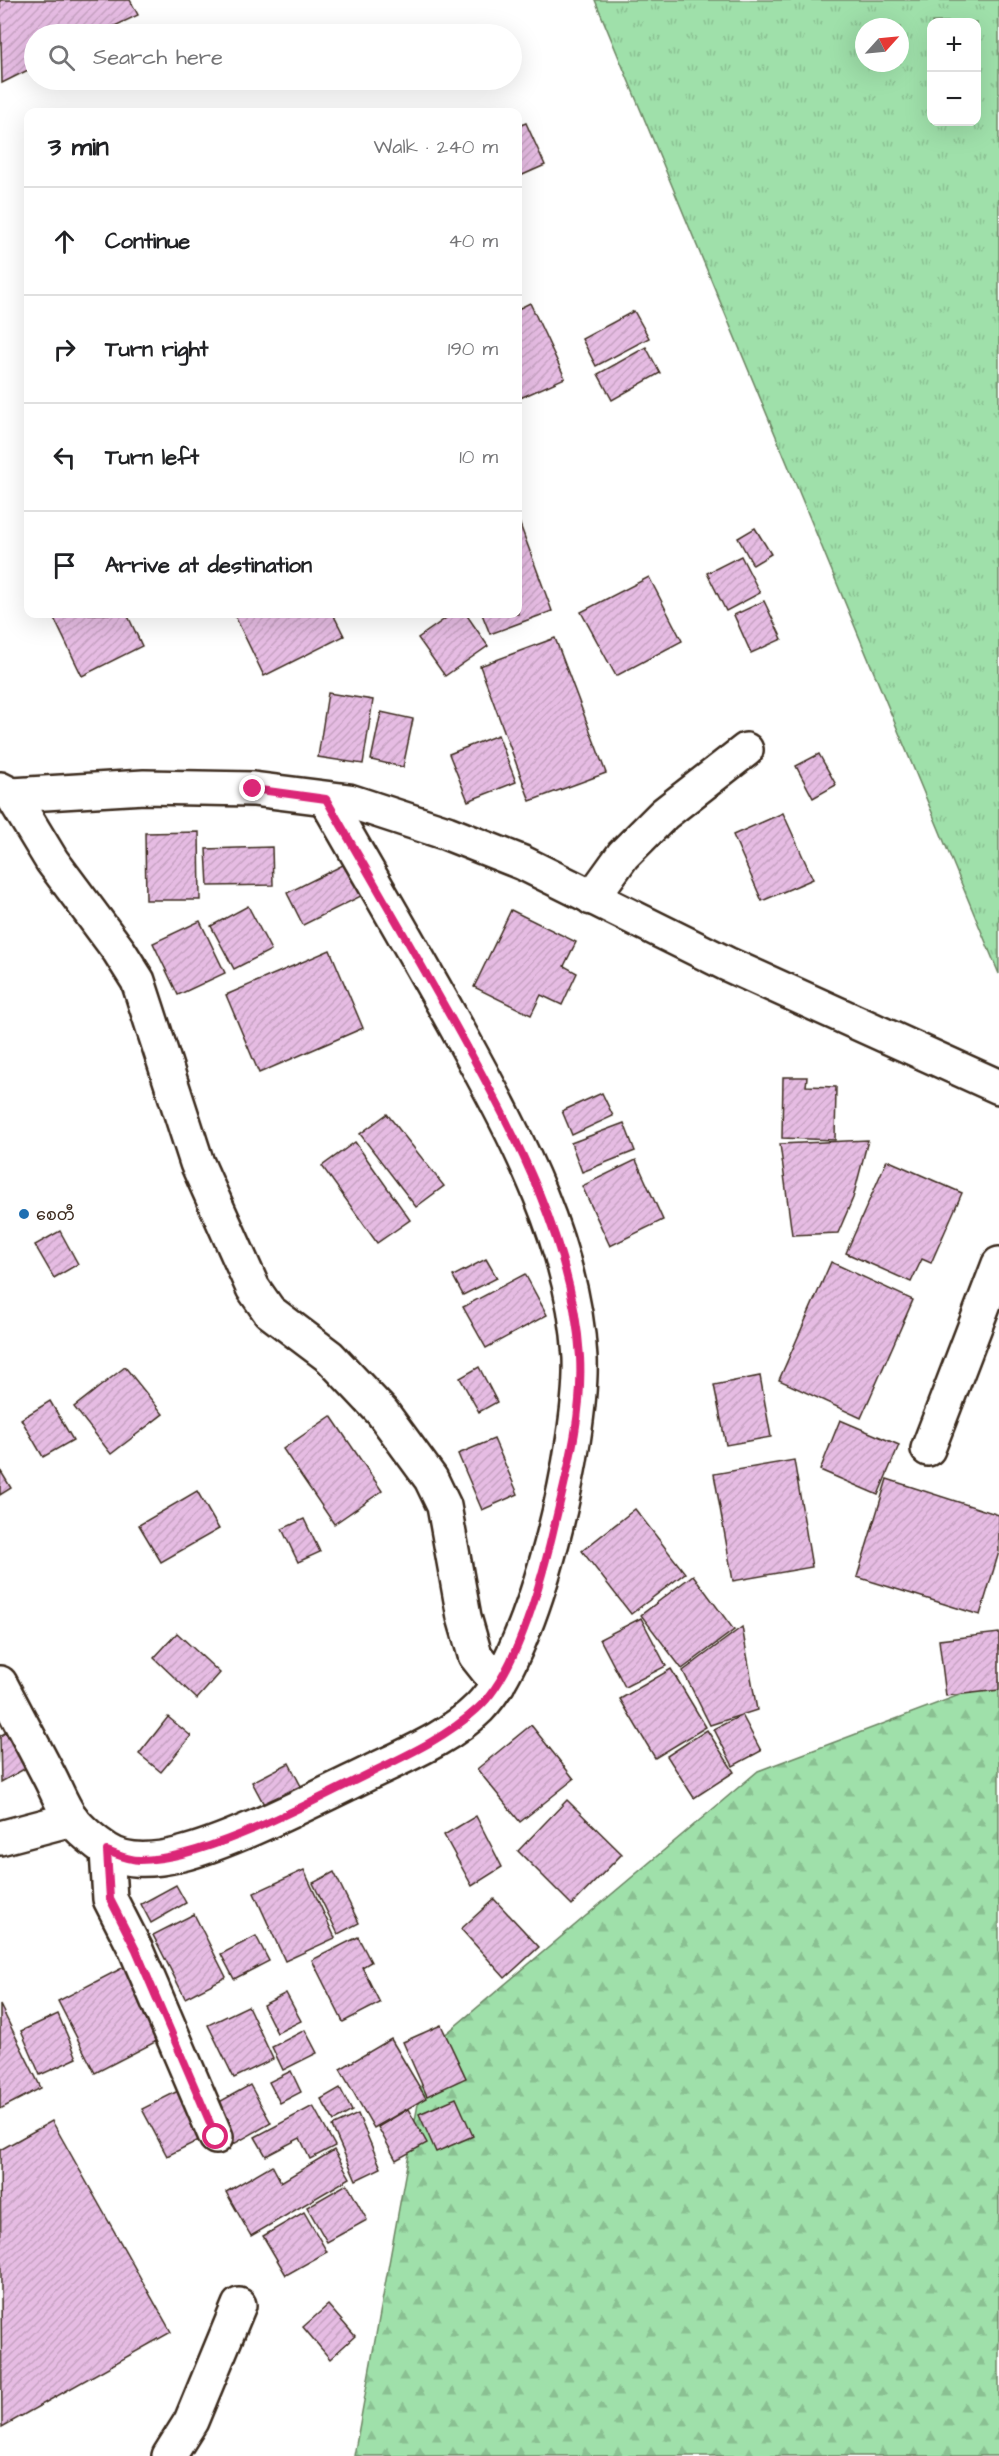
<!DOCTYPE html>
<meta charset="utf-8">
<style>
body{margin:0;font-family:"Architects Daughter","Noto Sans Myanmar",sans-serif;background:#f6f6f6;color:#202124}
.controls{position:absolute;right:18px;top:18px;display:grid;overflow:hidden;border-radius:12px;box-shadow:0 6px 24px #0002}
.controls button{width:54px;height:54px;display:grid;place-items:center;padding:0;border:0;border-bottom:2px solid #e0e0e0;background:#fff;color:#202124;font:30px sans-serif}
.compass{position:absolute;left:855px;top:18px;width:54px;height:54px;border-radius:50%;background:#fff;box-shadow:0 6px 24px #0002;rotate:63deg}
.stop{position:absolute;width:18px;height:18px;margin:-14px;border:4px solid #db2777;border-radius:50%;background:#fff}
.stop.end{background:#db2777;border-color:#fff;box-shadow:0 2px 6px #0008}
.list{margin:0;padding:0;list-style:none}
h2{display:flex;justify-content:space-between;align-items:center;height:78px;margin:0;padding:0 24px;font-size:26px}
h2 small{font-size:20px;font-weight:400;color:#757577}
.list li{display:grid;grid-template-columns:39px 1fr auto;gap:18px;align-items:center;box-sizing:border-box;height:108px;padding:0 24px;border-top:2px solid #e0e0e0}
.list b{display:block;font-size:22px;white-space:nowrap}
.list em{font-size:20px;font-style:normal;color:#757577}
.icon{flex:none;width:33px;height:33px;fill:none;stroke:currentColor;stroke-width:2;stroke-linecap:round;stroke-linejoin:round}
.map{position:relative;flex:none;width:999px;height:2456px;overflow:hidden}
.search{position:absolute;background:#fff;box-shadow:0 6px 24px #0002;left:24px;top:24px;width:498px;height:66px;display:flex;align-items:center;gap:15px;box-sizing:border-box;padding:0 21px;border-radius:33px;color:#757577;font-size:22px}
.panel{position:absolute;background:#fff;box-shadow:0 6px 24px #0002;left:24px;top:108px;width:498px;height:510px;border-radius:12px}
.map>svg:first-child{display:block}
.grass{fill:url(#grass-tufts);stroke:#6d8564;stroke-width:1.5;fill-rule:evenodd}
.forest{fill:url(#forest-firs);stroke:#6d8564;stroke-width:1.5}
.building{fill:url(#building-hatch);stroke:#3b2a1e;stroke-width:1.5}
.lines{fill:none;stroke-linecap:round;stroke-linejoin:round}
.street-casing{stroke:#3b2a1e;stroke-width:38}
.street{stroke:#fff;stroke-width:33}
.route{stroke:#db2777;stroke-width:8}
.poi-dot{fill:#1f6fb2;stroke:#fff;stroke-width:2}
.labels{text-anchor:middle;stroke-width:6;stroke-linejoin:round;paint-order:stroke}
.poi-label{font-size:16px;fill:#3b2a1e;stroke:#fff;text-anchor:start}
</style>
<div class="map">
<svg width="999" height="2456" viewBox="0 0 999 2456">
<defs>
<pattern id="grass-tufts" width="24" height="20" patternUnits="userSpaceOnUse" patternTransform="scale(1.5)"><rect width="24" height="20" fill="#9fe0aa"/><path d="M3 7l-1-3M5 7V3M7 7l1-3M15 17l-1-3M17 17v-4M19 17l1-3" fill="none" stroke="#8ac092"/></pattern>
<pattern id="forest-firs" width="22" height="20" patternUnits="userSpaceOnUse" patternTransform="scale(1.5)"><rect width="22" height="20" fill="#9fe0aa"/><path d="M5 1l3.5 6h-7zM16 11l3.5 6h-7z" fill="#8ac092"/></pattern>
<pattern id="building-hatch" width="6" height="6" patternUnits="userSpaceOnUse" patternTransform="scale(1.5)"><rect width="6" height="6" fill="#e6bce3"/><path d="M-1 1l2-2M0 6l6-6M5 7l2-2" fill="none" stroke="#c6a2c2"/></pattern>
</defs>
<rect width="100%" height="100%" fill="#fff"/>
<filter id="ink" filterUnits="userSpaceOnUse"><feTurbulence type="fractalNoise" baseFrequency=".0167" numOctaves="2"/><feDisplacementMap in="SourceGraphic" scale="12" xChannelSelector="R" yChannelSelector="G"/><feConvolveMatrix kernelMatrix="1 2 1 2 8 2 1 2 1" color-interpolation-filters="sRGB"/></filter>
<g filter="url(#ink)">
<path class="grass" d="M595 0H999V974ZM932 22H976V122H932ZM864 27H900V63H864Z"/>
<path class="forest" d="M999 1680V2456H354L428 2049 758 1771Z"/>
<g class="building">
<path d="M0 0H130L138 15 98 34H34V67L2 83Z"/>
<path d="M526 123 545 165 518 177V126Z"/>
<path d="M530 303 565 378 518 399V309Z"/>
<path d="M634 311 649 338 596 366 582 339Z"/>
<path d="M646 347 660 373 612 400 598 374Z"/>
<path d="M518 519 552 611 490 634 482 614H518Z"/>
<path d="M755 528 771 554 753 565 738 538Z"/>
<path d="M741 556 760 593 726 611 707 573Z"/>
<path d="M649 577 682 641 616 676 581 612Z"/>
<path d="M764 601 782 639 751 653 734 615Z"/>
<path d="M52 614H127L142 646 82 676Z"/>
<path d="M234 614H333L344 636 264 676Z"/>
<path d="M452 614H466L488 646 445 676 418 638Z"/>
<path d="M555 638 606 773 530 801 480 666Z"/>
<path d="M328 693 373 700 363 764 318 757Z"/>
<path d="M381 712 413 719 403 767 371 760Z"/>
<path d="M498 735 516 782 468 801 449 754Z"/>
<path d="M819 754 836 785 813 798 796 766Z"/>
<path d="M783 813 813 879 762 901 733 835Z"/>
<path d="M199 832 200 900H146L145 833Z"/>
<path d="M272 847 273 885 208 886 206 849Z"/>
<path d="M349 862 365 894 303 925 287 893Z"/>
<path d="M248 906 271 950 234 969 211 926Z"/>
<path d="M511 910 576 942 564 966 577 973 562 1005 541 995 531 1015 474 987Z"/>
<path d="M200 921 225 973 178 995 153 943Z"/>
<path d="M330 950 363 1028 259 1073 226 995Z"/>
<path d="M783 1077H807L806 1086 836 1087 835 1140 782 1138Z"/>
<path d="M602 1093 613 1116 572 1135 562 1111Z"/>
<path d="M387 1114 444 1186 416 1207 360 1134Z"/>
<path d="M624 1123 635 1151 582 1172 571 1143Z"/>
<path d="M868 1140 853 1198 838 1233 792 1235 780 1144Z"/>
<path d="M355 1142 410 1220 377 1243 322 1166Z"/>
<path d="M636 1160 663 1220 610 1246 582 1186Z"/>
<path d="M887 1160 962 1193 931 1263 922 1259 911 1282 846 1253Z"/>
<path d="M60 1231 78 1264 54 1278 35 1245Z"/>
<path d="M486 1259 497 1278 463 1295 453 1276Z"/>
<path d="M831 1262 913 1300 861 1418 779 1380Z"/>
<path d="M525 1274 547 1315 486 1348 463 1307Z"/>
<path d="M125 1367 163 1414 111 1454 74 1407Z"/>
<path d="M479 1367 497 1402 479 1412 460 1378Z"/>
<path d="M760 1376 771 1437 726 1445 714 1385Z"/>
<path d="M50 1401 73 1440 43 1457 21 1419Z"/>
<path d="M331 1416 382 1491 334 1524 283 1449Z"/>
<path d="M840 1420 899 1445 878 1495 820 1470Z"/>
<path d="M494 1439 518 1494 482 1510 458 1454Z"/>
<path d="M794 1460 812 1567 733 1581 714 1474Z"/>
<path d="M0 1470 11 1488 0 1495Z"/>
<path d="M887 1479 999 1515V1552L980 1615 857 1577Z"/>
<path d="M197 1491 219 1529 161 1562 139 1525Z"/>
<path d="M635 1509 685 1573 631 1614 582 1551Z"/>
<path d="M304 1519 320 1552 298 1562 282 1529Z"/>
<path d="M693 1575 734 1630 682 1669 641 1615Z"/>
<path d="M641 1618 666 1666 625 1687 600 1639Z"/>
<path d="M742 1627 757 1710 710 1725 683 1671Z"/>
<path d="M177 1633 220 1673 197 1699 154 1658Z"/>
<path d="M999 1633V1690L946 1696 939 1640Z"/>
<path d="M671 1669 706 1727 655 1758 620 1699Z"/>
<path d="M742 1715 761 1751 733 1766 714 1729Z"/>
<path d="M168 1717 191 1736 161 1772 139 1754Z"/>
<path d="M531 1725 574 1779 520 1822 477 1769Z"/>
<path d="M707 1730 734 1772 694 1798 667 1756Z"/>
<path d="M8 1731 28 1767 1 1782 0 1736Z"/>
<path d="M289 1763 304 1792 267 1810 252 1782Z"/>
<path d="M567 1800 622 1854 572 1905 518 1851Z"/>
<path d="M476 1816 502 1867 472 1886 444 1835Z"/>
<path d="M304 1870 335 1938 285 1961 254 1893Z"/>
<path d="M334 1872 359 1923 338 1934 313 1883Z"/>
<path d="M176 1885 186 1903 151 1923 141 1904Z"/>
<path d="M494 1899 539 1947 505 1978 461 1929Z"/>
<path d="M194 1914 226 1977 185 1998 153 1935Z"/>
<path d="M256 1936 269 1961 234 1979 221 1954Z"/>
<path d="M358 1937 371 1962 362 1967 380 2003 343 2022 312 1960Z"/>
<path d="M126 1966 163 2038 95 2073 58 2001Z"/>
<path d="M286 1993 301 2021 277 2033 263 2005Z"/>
<path d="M0 2005 41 2088 0 2109Z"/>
<path d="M248 2006 273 2059 234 2078 208 2025Z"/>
<path d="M58 2014 77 2058 40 2075 21 2031Z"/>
<path d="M441 2025 466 2078 427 2096 403 2042Z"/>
<path d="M305 2030 317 2053 283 2070 272 2047Z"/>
<path d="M391 2039 426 2098 374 2128 340 2069Z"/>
<path d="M291 2071 301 2092 280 2103 269 2082Z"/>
<path d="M250 2085 271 2123 232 2145 212 2106Z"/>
<path d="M340 2088 352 2111 334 2121 321 2099Z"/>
<path d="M180 2090 205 2137 167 2156 142 2109Z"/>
<path d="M456 2098 473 2136 436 2152 419 2114Z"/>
<path d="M313 2106 335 2146 310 2159 300 2138 266 2156 255 2137Z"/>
<path d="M408 2109 427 2143 396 2160 378 2127Z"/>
<path d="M358 2114 381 2168 356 2180 332 2126Z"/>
<path d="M52 2121 171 2332 2 2427 0 2150Z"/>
<path d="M334 2150 350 2178 251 2236 226 2192 272 2165 281 2182Z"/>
<path d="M347 2184 367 2220 327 2242 307 2207Z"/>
<path d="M304 2212 327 2252 286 2275 263 2236Z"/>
<path d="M328 2305 355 2336 330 2359 303 2327Z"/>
</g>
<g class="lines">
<g class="street-casing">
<g id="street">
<path d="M0 789 12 795 52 861 119 951 138 981 197 1163 253 1288 269 1311 330 1357 382 1412 431 1479 444 1506 464 1617 475 1655 498 1684"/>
<path d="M12 795 144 787 253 789 349 801 447 833 523 863 727 964 999 1087"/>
<path d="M592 898 623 855 664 814 746 750"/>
<path d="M928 1449 999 1264"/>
<path d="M0 1683C16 1714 33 1745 49 1776 56 1789 62 1806 71 1818 79 1829 96 1843 107 1850 144 1875 216 1844 253 1828 292 1811 330 1792 369 1773 406 1755 449 1738 479 1708 536 1651 583 1438 580 1358 574 1245 518 1140 465 1043 420 961 372 880 326 799"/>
<path d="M0 1838 72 1819"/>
<path d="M107 1851 110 1899 136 1950 216 2137"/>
<path d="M169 2456 191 2421 239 2305"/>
</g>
</g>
<use href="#street" class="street"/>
</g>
</g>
<g class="lines" filter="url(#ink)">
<path class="route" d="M216 2137 136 1950 110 1899 107 1851C118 1855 128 1860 140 1860 200 1860 296 1810 350 1783 393 1761 441 1742 477 1709 517 1674 543 1575 555 1523 568 1469 583 1414 580 1357 573 1245 518 1140 465 1043 420 961 372 880 326 799L253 789"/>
</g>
<circle class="poi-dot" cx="24" cy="1214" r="6"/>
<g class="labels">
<g class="poi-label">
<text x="36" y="1220">စေတီ</text>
</g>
</g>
</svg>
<div class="controls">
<button>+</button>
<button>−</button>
</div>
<svg class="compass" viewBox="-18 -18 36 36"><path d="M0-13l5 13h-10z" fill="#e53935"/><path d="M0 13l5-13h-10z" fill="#757577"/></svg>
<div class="stop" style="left:216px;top:2137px"></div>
<div class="stop end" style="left:253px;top:789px"></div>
<div class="search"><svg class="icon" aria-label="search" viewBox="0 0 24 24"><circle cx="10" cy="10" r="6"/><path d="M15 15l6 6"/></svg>Search here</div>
<section class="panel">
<h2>3 min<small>Walk · 240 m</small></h2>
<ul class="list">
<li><svg class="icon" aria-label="ahead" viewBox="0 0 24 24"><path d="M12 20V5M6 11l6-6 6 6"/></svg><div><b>Continue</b></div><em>40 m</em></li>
<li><svg class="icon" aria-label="right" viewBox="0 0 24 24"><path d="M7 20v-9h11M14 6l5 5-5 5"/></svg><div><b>Turn right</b></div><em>190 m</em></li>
<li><svg class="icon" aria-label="left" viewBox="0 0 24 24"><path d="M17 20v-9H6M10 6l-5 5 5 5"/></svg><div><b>Turn left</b></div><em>10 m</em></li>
<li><svg class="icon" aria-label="arrive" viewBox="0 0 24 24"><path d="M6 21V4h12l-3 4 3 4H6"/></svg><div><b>Arrive at destination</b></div></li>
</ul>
</section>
</div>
